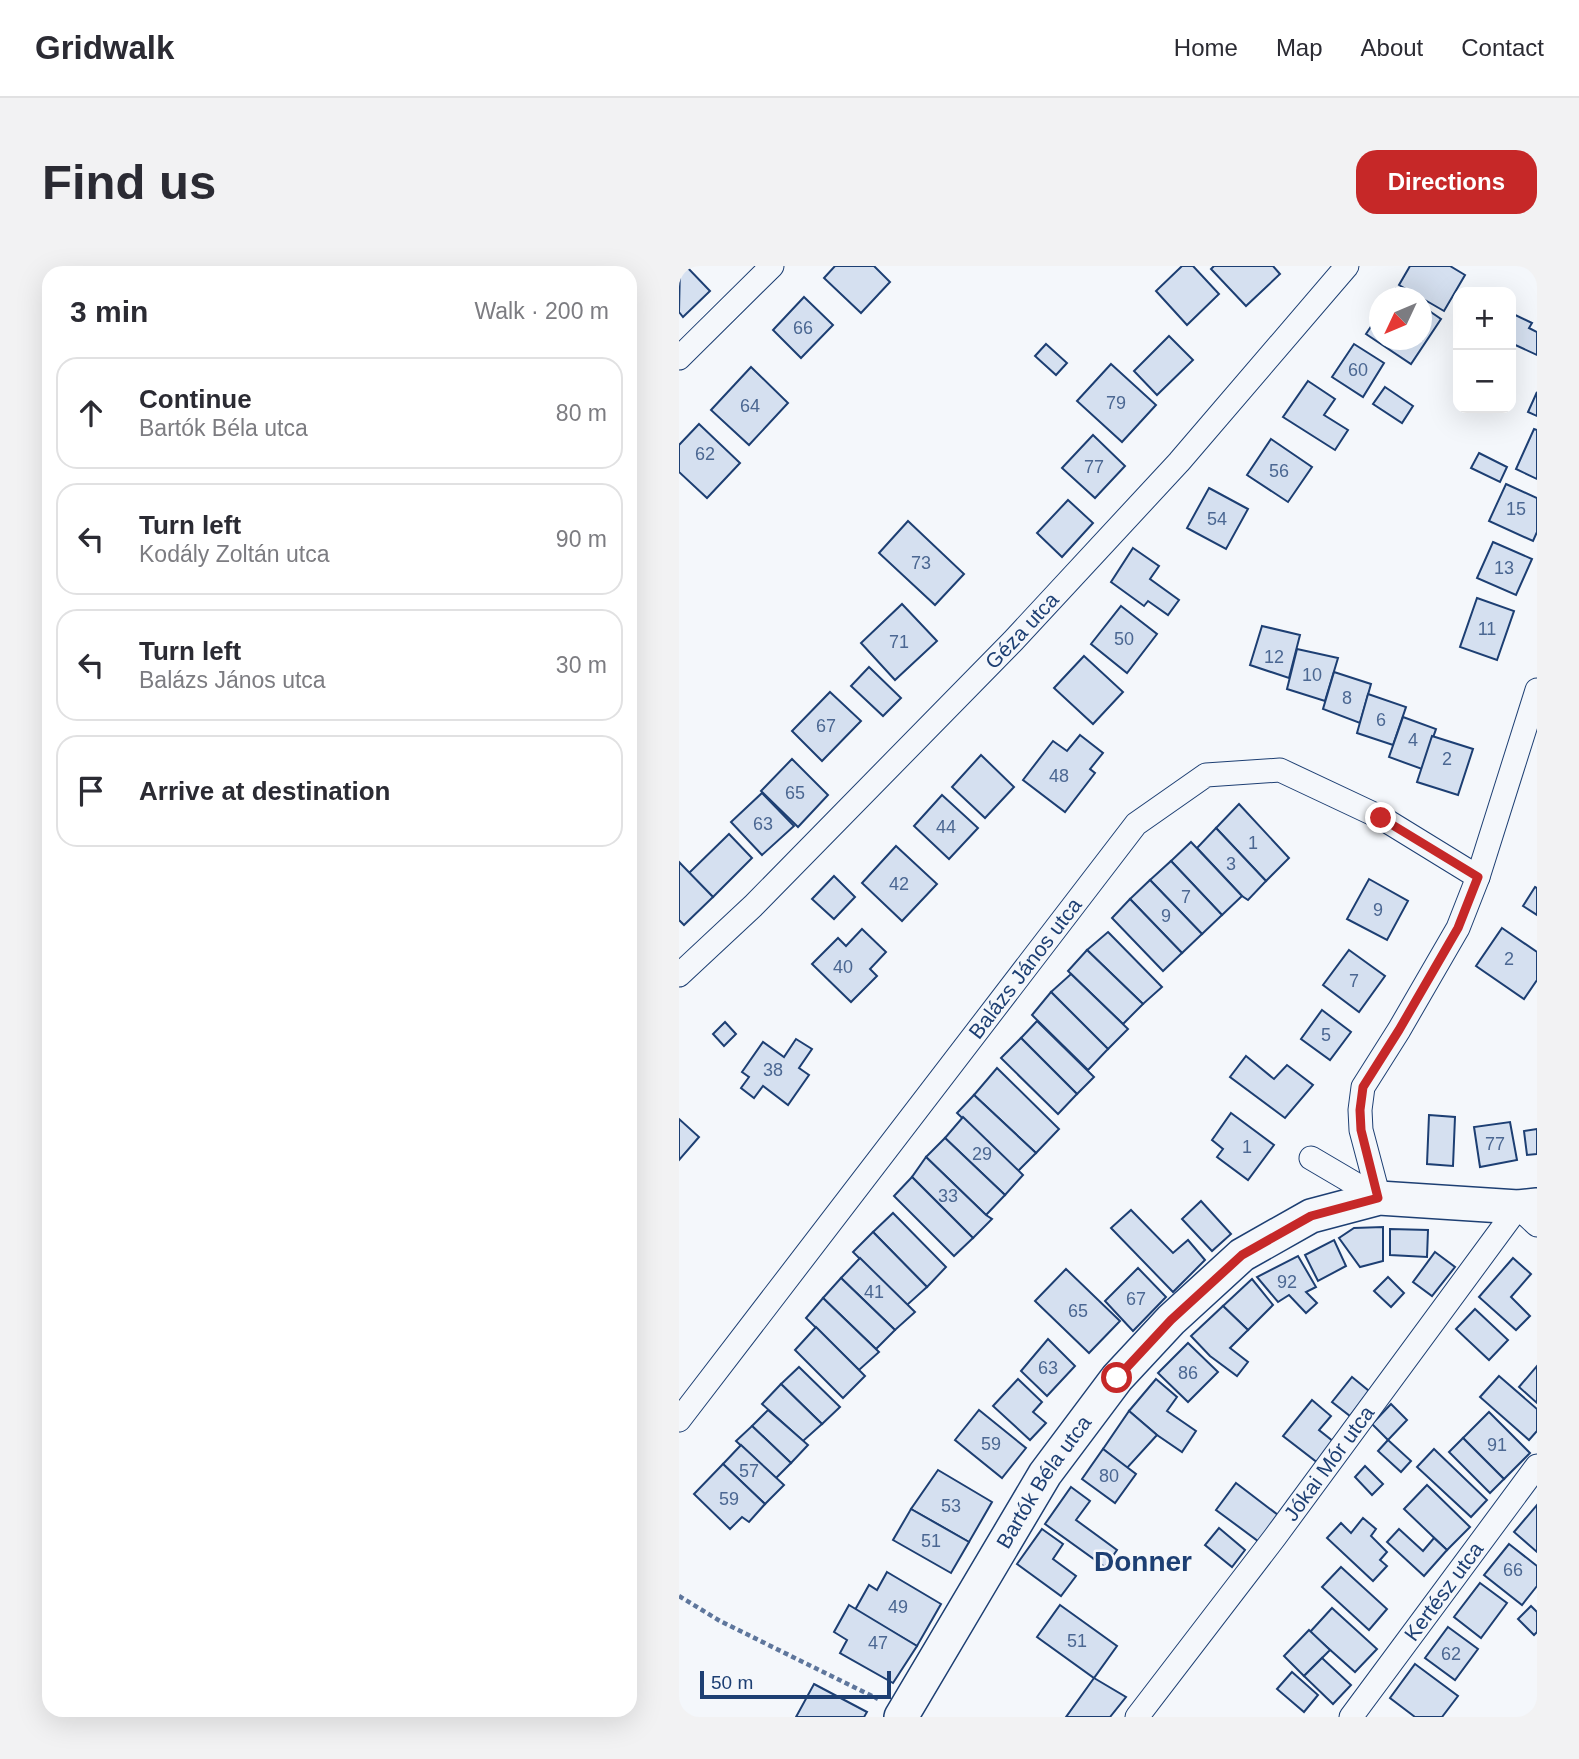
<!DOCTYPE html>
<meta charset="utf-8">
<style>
body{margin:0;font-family:Helvetica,sans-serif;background:#f2f2f3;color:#2b2b33}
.controls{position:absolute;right:21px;top:21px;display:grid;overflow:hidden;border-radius:14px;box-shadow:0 7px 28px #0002}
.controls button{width:63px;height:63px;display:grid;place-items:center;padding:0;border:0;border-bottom:2px solid #e1e1e2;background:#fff;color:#2b2b33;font:35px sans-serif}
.compass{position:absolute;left:690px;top:21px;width:63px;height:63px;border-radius:50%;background:#fff;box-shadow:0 7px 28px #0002;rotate:226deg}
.scale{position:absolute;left:21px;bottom:18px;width:191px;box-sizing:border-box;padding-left:7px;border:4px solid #1d3f73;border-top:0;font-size:19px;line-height:24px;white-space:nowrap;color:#1d3f73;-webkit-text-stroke:5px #f4f7fb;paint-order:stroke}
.stop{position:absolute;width:21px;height:21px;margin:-16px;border:5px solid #c62828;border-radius:50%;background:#fff}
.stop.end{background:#c62828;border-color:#fff;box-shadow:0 2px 7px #0008}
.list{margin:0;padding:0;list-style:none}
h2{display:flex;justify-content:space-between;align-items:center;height:91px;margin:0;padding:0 28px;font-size:30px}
h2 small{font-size:23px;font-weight:400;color:#7c7c81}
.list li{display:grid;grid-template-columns:46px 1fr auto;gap:21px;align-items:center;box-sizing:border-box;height:112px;margin:0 14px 14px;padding:0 14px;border:2px solid #e1e1e2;border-radius:21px}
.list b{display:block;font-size:26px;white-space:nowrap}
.list p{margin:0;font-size:23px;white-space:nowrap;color:#7c7c81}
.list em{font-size:23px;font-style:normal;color:#7c7c81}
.icon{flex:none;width:38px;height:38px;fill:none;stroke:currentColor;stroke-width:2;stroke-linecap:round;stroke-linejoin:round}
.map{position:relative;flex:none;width:858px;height:1451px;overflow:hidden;border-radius:21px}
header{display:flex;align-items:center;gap:42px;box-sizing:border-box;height:98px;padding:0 35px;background:#fff;border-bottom:2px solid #e1e1e2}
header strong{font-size:33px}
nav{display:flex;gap:38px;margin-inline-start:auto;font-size:24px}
.intro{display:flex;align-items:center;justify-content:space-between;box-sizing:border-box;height:168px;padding:0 42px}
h1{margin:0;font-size:49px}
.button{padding:18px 32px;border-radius:21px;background:#c62828;color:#fff;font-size:24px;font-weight:700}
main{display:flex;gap:42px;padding:0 42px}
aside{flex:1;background:#fff;border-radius:21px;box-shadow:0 7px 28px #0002}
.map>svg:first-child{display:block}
.building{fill:#d5e0f0;stroke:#1d3f73;stroke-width:2}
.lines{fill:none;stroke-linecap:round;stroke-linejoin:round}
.street-casing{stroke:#1d3f73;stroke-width:25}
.secondary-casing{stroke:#1d3f73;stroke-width:36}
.path{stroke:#5e769c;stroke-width:4.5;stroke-dasharray:5 3.5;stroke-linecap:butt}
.street{stroke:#f4f7fb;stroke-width:23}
.secondary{stroke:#f4f7fb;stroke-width:33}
.route{stroke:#c62828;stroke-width:9}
.labels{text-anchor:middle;stroke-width:5;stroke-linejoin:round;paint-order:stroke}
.number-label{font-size:18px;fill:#4b6792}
.street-label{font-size:21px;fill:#1d3f73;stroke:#f4f7fb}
.district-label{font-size:28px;font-weight:bold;fill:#1d3f73;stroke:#f4f7fb}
</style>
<header>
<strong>Gridwalk</strong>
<nav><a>Home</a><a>Map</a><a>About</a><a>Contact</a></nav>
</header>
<div class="intro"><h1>Find us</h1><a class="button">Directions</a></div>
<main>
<aside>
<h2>3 min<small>Walk · 200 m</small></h2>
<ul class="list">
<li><svg class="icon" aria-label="ahead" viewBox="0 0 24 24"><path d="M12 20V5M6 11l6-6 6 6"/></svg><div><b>Continue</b><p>Bartók Béla utca</p></div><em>80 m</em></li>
<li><svg class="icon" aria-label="left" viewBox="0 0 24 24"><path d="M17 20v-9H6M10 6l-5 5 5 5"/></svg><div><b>Turn left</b><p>Kodály Zoltán utca</p></div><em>90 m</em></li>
<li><svg class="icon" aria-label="left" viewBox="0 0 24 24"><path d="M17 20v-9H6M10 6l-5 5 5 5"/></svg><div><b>Turn left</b><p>Balázs János utca</p></div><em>30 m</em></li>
<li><svg class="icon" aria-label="arrive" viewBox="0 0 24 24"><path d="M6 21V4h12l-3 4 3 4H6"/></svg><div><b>Arrive at destination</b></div></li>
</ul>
</aside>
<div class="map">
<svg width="858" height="1451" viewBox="0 0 858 1451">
<rect width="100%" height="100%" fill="#f4f7fb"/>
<g class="building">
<path d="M1 0H7L31 25 4 51 0 46Z"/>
<path d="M156 0H195L211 16 182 47 145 12Z"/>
<path d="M503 0H514L540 28 508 59 477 25Z"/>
<path d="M535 0H594L601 8 567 40 532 3Z"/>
<path d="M731 0H771L786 9 765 45 720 19Z"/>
<path d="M717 23 730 32H711Z"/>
<path d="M125 31 154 59 122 92 94 64Z"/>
<path d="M743 40 762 53 732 98 687 68 701 47V74H743Z"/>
<path d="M832 47 853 57 850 62 858 66V89L832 77Z"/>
<path d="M490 70 514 94 478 129 455 105Z"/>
<path d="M367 78 388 97 377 109 356 90Z"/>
<path d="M675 78 705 97 684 131 653 111Z"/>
<path d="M432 98 477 139 443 176 398 135Z"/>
<path d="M72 101 109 137 70 179 32 144Z"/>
<path d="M629 115 656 133 645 149 669 164 656 184 604 151Z"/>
<path d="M706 121 734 140 723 157 694 138Z"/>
<path d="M858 126V150L849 146Z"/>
<path d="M20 158 61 197 28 232 0 206V179Z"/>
<path d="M855 163 858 164V213L837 203Z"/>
<path d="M414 169 446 200 416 232 383 202Z"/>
<path d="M592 173 633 201 609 236 568 209Z"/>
<path d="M800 187 828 201 821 216 792 202Z"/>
<path d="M827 218 858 232V266L854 275 810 255Z"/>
<path d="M530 222 569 243 547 283 508 262Z"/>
<path d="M389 234 414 257 383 291 358 267Z"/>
<path d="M229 255 285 308 256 339 200 287Z"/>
<path d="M814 276 853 293 837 329 798 312Z"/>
<path d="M454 282 480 300 471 313 500 334 489 349 469 335 465 340 432 316Z"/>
<path d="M798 332 835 345 818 394 781 381Z"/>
<path d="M223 338 258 375 216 414 182 377Z"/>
<path d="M442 340 478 368 448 407 412 378Z"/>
<path d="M583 360 621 369 610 412 571 399Z"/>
<path d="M618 383 659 392 646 435 608 423Z"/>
<path d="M405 390 444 426 414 458 375 422Z"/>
<path d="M190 401 222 432 204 450 172 420Z"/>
<path d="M655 406 692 418 681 457 644 443Z"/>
<path d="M151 426 182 455 143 495 113 465Z"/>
<path d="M689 428 727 441 714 479 678 467Z"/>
<path d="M724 451 757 463 743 503 710 491Z"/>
<path d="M401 469 424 487 411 503 416 507 386 546 344 514 374 475 388 485Z"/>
<path d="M753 470 794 483 779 529 738 516Z"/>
<path d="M302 489 335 521 306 552 273 521Z"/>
<path d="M113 493 149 529 119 561 82 525Z"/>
<path d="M83 527 115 560 83 589 52 556Z"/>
<path d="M263 529 299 562 270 593 235 560Z"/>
<path d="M560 538 610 592 587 615 537 562Z"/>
<path d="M537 562 587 615 569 634 563 630 518 582Z"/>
<path d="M50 568 73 592 34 631 10 607Z"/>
<path d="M512 576 563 630 543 649 492 595Z"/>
<path d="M217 580 258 618 223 655 183 617Z"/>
<path d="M492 595 543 649 523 668 471 614Z"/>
<path d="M0 596 34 631 5 659 0 654Z"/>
<path d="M155 610 176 631 155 653 133 633Z"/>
<path d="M690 613 729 635 708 674 668 653Z"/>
<path d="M471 614 523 668 503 687 451 633Z"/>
<path d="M856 621 858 622V649L844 640Z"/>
<path d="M451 633 503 687 484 705 433 652Z"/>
<path d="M823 662 858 686V714L845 733 797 700Z"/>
<path d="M183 663 207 686 191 703 198 710 172 736 133 698 159 672 167 680Z"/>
<path d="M429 666 483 721 464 738 408 684Z"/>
<path d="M408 684 464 738 444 758 389 705Z"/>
<path d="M670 684 706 710 680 746 644 719Z"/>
<path d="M392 708 449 763 429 783 372 726Z"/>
<path d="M372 726 429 783 409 804 353 749Z"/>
<path d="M643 744 672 766 651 794 622 773Z"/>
<path d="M358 755 415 811 398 828 342 772Z"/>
<path d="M46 756 57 768 45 780 34 768Z"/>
<path d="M342 772 398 828 379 848 322 792Z"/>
<path d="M117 773 133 783 120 802 130 809 109 839 84 820 75 832 62 822 70 811 63 806 84 776 105 791Z"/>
<path d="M567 790 595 813 608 799 634 819 606 852 551 811Z"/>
<path d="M318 802 380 863 357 887 295 829Z"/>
<path d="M295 829 357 887 339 905 278 847Z"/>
<path d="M552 847 595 879 569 914 538 891 544 883 533 874Z"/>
<path d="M750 849 776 851 774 900 748 898Z"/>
<path d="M284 851 344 909 326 929 266 872Z"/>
<path d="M0 853 20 871 0 894Z"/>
<path d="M831 856 838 894 801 901 795 861Z"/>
<path d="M858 863V888L848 889 845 865Z"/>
<path d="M266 872 326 929 307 949 247 891Z"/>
<path d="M247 891 307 949 313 953 294 972 233 911Z"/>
<path d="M233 911 294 972 275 990 215 930Z"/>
<path d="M522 935 552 968 533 985 503 953Z"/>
<path d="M452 944 494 987 509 974 526 994 494 1026 432 962Z"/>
<path d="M214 947 267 1001 248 1021 194 966Z"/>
<path d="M704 961V995L681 1001 660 972 675 962Z"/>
<path d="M711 963 749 964 748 991 711 989Z"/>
<path d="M194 966 248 1021 228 1039 174 986Z"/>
<path d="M655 974 667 1000 639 1015 626 989Z"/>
<path d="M756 986 776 1001 753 1030 734 1016Z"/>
<path d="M619 990 637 1021 627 1026 638 1037 627 1047 610 1029 599 1036 578 1011Z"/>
<path d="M181 992 236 1046 216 1064 162 1012Z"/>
<path d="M834 992 852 1008 832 1031 851 1050 837 1064 800 1031Z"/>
<path d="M459 1002 487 1031 454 1065 426 1035Z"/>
<path d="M387 1003 441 1055 410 1087 356 1035Z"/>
<path d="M709 1011 725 1027 712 1041 695 1025Z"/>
<path d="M162 1012 216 1064 197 1083 144 1032Z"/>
<path d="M573 1013 594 1039 569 1064 544 1040Z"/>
<path d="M144 1032 200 1086 180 1104 127 1052Z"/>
<path d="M544 1040 569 1064 551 1082 569 1096 558 1110 531 1090 512 1070Z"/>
<path d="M796 1043 829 1074 810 1094 777 1063Z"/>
<path d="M137 1061 186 1110 164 1132 116 1084Z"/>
<path d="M369 1073 396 1100 368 1130 342 1105Z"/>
<path d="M509 1077 539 1106 509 1136 479 1107Z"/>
<path d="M858 1100V1137L840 1121Z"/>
<path d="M120 1101 161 1141 143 1158 102 1118Z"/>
<path d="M820 1110 858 1143V1165L850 1174 801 1131Z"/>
<path d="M673 1111 690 1125 671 1150 653 1136Z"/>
<path d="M339 1113 363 1136 354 1146 367 1157 351 1174 314 1140Z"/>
<path d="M477 1113 498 1131 488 1145 517 1165 503 1186 478 1169 450 1145Z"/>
<path d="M102 1118 143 1158 124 1175 83 1138Z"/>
<path d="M633 1134 652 1150 640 1164 655 1176 639 1197 604 1170Z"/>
<path d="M712 1138 728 1154 709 1174 693 1158Z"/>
<path d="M89 1144 129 1179 112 1197 73 1160Z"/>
<path d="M300 1144 347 1182 323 1212 276 1174Z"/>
<path d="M450 1145 478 1169 448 1202 424 1183Z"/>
<path d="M810 1146 851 1187 825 1213 784 1172Z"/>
<path d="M73 1160 112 1197 97 1212 57 1175Z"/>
<path d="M784 1172 825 1213 811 1227 770 1186Z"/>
<path d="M709 1174 732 1195 722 1206 699 1185Z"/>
<path d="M62 1179 105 1219 86 1238 44 1198Z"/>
<path d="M424 1183 457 1208 436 1237 403 1213Z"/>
<path d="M755 1183 808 1234 792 1251 738 1201Z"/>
<path d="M44 1198 86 1238 70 1256 63 1251 51 1263 15 1228Z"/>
<path d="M686 1200 704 1218 693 1229 676 1211Z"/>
<path d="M259 1204 313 1236 290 1276 232 1243Z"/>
<path d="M557 1217 603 1252 583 1278 537 1244Z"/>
<path d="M748 1219 791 1261 768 1284 725 1243Z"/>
<path d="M392 1221 411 1235 397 1254 438 1284 426 1301 366 1258Z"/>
<path d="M858 1239V1286L835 1266Z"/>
<path d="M232 1243 290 1276 272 1307 214 1274Z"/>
<path d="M684 1252 697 1263 692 1270 708 1286 701 1294 708 1300 694 1315 648 1272 662 1257 672 1267Z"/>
<path d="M540 1262 566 1284 553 1301 526 1279Z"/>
<path d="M363 1263 384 1278 374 1293 397 1310 382 1330 338 1298Z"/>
<path d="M720 1263 744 1285 755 1272 768 1284 745 1310 708 1276Z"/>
<path d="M830 1278 858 1300V1320L843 1339 805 1309Z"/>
<path d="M662 1301 708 1343 690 1364 643 1321Z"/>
<path d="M208 1306 262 1338 238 1380 176 1344 190 1319 198 1324Z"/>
<path d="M801 1317 828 1337 802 1372 775 1351Z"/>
<path d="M170 1339 238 1380 214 1417 161 1387 168 1374 155 1366Z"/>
<path d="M381 1339 438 1380 415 1412 358 1371Z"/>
<path d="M852 1340 858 1346V1366L855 1369 839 1353Z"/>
<path d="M653 1342 698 1383 676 1406 631 1366Z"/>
<path d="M769 1361 799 1383 776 1414 746 1392Z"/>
<path d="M630 1364 651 1384 625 1410 605 1390Z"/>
<path d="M643 1392 672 1419 654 1438 625 1410Z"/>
<path d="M736 1398 779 1430 763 1451H736L711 1432Z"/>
<path d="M613 1406 639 1429 625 1446 598 1423Z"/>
<path d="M415 1412 447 1431 431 1451H387Z"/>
<path d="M135 1418 188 1446 185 1451H117Z"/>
</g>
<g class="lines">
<g class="street-casing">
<g id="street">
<path d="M0 92 93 0"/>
<path id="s1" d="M0 709 74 640 334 375 500 196 668 0"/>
<path d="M632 892 700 932"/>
<path d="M700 932 682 864 681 844 684 821 720 764 779 662 799 611 858 424"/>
<path id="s2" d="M0 1154 457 558 527 509 601 504 703 552 799 611"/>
<path id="s3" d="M458 1451 596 1271 839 941 858 959"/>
<path id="s4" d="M672 1451 858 1200"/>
</g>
</g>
<g class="secondary-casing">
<g id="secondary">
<path id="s5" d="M222 1451 366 1208 438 1112 492 1054 563 989 632 950 700 932 839 941 858 939"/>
</g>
</g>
<path class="path" d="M0 1330 41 1355 199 1433"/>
<use href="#street" class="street"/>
<use href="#secondary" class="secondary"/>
</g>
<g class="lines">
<path class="route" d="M438 1112 492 1054 563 989 632 950 699 932 682 864 681 844 684 821 720 764 779 662 799 611 702 552"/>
</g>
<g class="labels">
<g class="number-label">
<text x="124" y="68">66</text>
<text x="679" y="110">60</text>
<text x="437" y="143">79</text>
<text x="71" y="146">64</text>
<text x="26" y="194">62</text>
<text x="415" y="207">77</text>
<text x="600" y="211">56</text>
<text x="837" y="249">15</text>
<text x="538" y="259">54</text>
<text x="242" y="303">73</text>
<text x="825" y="308">13</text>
<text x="808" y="369">11</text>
<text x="445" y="379">50</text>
<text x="220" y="382">71</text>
<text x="595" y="397">12</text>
<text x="633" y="415">10</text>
<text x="668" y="438">8</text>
<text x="702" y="460">6</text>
<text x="147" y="466">67</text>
<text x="734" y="480">4</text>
<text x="768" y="499">2</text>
<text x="380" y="516">48</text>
<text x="116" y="533">65</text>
<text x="84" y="564">63</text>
<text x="267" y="567">44</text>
<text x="574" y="583">1</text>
<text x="552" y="604">3</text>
<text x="220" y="624">42</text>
<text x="507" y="637">7</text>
<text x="699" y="650">9</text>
<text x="487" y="656">9</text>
<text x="830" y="699">2</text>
<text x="164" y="707">40</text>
<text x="675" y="721">7</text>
<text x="647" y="775">5</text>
<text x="94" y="810">38</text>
<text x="816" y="884">77</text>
<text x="568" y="887">1</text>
<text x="303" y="894">29</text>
<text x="269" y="936">33</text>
<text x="608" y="1022">92</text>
<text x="195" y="1032">41</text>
<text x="457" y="1039">67</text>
<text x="399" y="1051">65</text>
<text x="369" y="1108">63</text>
<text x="509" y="1113">86</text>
<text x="312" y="1184">59</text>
<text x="818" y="1185">91</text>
<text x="70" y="1211">57</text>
<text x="430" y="1216">80</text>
<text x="50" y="1239">59</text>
<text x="272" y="1246">53</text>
<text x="252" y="1281">51</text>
<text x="834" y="1310">66</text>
<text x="219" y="1347">49</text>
<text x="398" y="1381">51</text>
<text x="199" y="1383">47</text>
<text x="772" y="1394">62</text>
</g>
<g class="street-label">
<text dy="7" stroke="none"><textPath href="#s1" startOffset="486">Géza utca</textPath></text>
<text dy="7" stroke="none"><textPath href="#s2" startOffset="569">Balázs János utca</textPath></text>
<text dy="7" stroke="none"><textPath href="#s3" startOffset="318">Jókai Mór utca</textPath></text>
<text dy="7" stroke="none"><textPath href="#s5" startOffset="275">Bartók Béla utca</textPath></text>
<text dy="7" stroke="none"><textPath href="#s4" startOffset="156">Kertész utca</textPath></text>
</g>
<g class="district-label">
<text x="464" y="1305">Donner</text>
</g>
</g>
</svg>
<div class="controls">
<button>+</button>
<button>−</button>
</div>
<svg class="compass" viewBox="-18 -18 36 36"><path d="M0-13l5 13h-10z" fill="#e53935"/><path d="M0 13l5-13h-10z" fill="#7c7c81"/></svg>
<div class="scale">50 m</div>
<div class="stop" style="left:438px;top:1112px"></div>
<div class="stop end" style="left:702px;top:552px"></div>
</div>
</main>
